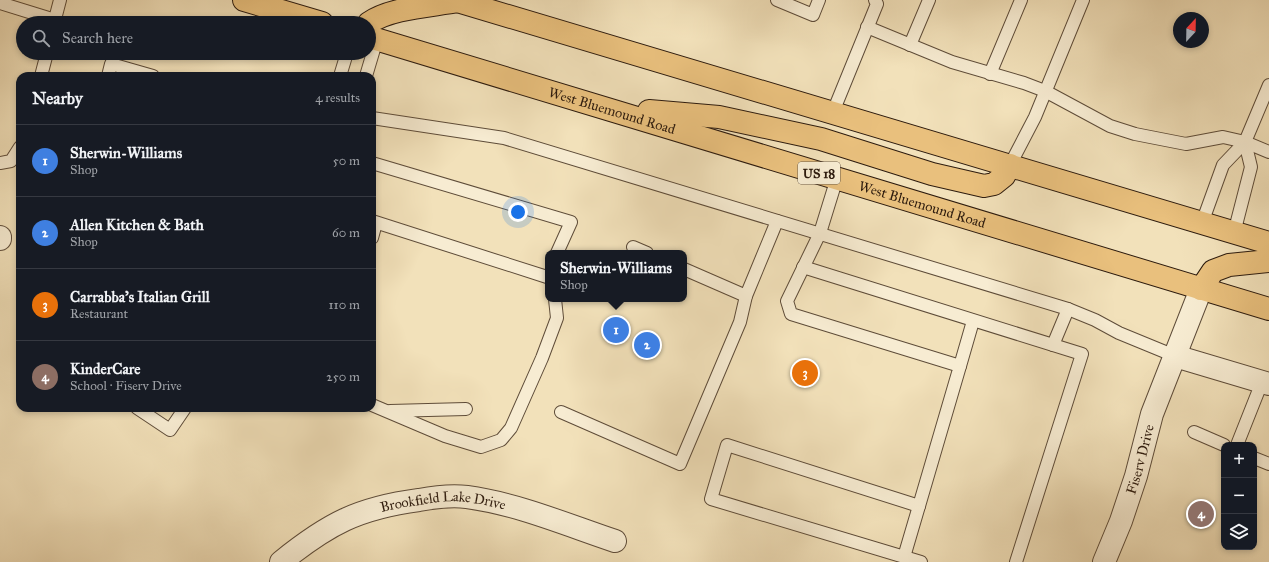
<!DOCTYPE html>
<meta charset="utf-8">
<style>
body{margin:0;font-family:"IM FELL Great Primer",serif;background:#242831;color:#f1f3f6}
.controls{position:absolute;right:12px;bottom:12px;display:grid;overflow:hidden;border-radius:8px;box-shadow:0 2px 6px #0003}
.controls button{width:36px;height:36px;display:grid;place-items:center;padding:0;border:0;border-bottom:1px solid #363941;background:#171b24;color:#f1f3f6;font:20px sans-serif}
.compass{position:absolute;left:1173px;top:12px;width:36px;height:36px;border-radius:50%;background:#171b24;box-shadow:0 2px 6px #0003;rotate:22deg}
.you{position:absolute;left:518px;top:212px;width:14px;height:14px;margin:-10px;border:3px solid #fff;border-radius:50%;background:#1a73e8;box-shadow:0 0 0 6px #1a73e833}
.badge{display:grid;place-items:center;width:26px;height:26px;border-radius:50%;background:#db2777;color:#fff;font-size:13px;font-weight:700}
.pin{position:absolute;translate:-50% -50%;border:2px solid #fff;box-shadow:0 1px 4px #0006}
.popup{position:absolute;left:545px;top:250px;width:142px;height:52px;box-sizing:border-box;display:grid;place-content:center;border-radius:8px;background:#171b24;filter:drop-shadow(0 1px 3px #0005);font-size:13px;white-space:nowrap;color:#9ea1a6}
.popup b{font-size:15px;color:#f1f3f6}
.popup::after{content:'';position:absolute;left:50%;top:100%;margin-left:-8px;border:8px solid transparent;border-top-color:#171b24}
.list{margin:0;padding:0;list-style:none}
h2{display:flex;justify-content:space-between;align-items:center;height:52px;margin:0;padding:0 16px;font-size:17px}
h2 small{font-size:13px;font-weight:400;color:#9ea1a6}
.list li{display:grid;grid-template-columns:26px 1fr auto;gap:12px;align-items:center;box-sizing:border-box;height:72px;padding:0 16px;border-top:1px solid #363941}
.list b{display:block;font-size:15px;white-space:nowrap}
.list p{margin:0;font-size:13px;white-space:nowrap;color:#9ea1a6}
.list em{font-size:13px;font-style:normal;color:#9ea1a6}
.icon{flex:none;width:22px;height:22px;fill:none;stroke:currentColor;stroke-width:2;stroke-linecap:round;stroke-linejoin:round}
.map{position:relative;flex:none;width:1269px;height:562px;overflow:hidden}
.search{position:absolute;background:#171b24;box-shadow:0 2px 6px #0003;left:16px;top:16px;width:360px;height:44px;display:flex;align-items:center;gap:10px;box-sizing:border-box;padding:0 14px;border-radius:22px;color:#9ea1a6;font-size:15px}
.panel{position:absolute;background:#171b24;box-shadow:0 2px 6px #0003;left:16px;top:72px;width:360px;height:340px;border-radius:12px}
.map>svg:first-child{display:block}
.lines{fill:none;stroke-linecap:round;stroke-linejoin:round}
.service-casing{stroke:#5e4c39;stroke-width:14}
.minor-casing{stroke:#5e4c39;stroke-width:24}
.primary-casing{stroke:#2d1b0e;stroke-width:24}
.service{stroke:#f7ecd2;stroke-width:12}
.minor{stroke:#f7ecd2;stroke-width:22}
.primary{stroke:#e9c07d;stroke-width:22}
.labels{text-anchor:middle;stroke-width:4;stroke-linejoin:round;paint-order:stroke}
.shield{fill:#f7ecd2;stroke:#6a5a49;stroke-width:1}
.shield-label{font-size:13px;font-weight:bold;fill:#2d1b0e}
.street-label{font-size:14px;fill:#2d1b0e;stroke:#f7ecd2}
</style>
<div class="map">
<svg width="1269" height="562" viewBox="0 0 1269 562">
<rect width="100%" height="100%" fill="#f2e1ba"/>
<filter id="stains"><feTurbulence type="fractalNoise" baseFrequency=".005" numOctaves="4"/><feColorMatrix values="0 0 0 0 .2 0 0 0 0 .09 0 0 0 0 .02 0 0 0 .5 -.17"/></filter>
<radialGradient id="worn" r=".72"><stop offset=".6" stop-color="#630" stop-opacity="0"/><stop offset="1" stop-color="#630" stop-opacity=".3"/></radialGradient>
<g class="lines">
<g class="service-casing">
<g id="service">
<path d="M777 0 813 15 819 0"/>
<path d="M0 3 55 20"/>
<path d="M54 23 60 0"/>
<path d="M867 27 952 62 1024 83 1045 91 1110 126 1135 134 1186 144 1223 137 1245 142 1269 152"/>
<path d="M910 45 929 0"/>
<path d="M990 74 1021 0"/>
<path d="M41 76 47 53"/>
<path d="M108 76 111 64 153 76"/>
<path d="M340 76 347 53"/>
<path d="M366 76 377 39"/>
<path d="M833 112 877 4 875 0"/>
<path d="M372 118 504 138 1068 309 1095 320 1119 333 1175 356"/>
<path d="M0 163 11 161 20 147"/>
<path d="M372 163 571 222 557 253"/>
<path d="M1010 165 1035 117 1083 0"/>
<path d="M837 178 820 233 787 301 791 314 960 366 919 506 727 445 711 499 921 562"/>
<path d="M372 221 547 277"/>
<path d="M1202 223 1223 165 1245 142 1269 85"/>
<path d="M1234 233 1251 167 1245 142"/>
<path d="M372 238 376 223"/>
<path d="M633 247 647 253"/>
<path d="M803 267 1082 354 1016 562"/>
<path d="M684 269 746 296"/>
<path d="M1053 345 1068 309"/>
<path d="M960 366 973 321"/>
<path d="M372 405 445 436 481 447 501 440 511 428 542 358 557 318 555 299"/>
<path d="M137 408 170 430 185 408"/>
<path d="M390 411 466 409"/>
<path d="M561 412 680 464 740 322 746 296 777 221"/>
<path d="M1194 432 1224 445"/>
<path d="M1237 445 1262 382"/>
<path d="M1254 458 1269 464"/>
<path d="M904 557 919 506"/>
</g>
</g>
<g class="minor-casing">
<g id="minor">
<path d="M0 239V237"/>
<path d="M1175 356 1269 384"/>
<path id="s1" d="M281 562C328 524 358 508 419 500 435 497 452 495 467 497 518 504 567 525 615 541"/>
<path id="s2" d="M1104 562 1121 521 1136 476 1152 414 1201 289"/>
</g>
</g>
<g class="primary-casing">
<g id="primary">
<path d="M244 0 322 23"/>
<path d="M454 0 1269 243"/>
<path d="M369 23C390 8 431 6 458 1"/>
<path id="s3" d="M369 37 1269 309"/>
<path d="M649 111 719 117 821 139 932 174 984 186 994 184 1004 176 1010 165"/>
<path d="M1201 289 1213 271 1229 265 1269 261"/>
</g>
</g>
<use href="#service" class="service"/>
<use href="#minor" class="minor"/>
<use href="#primary" class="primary"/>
</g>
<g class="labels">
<rect class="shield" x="798" y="162" width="42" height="22" rx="3"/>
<g class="shield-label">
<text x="819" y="178">US 18</text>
</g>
<g class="street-label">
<text dy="5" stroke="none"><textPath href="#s3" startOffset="254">West Bluemound Road</textPath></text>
<text dy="5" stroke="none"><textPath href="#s3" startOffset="578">West Bluemound Road</textPath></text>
<text dy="5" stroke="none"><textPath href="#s2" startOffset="109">Fiserv Drive</textPath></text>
<text dy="5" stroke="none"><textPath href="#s1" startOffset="178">Brookfield Lake Drive</textPath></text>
</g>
</g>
<rect width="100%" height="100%" filter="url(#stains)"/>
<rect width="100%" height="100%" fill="url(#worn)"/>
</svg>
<div class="controls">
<button>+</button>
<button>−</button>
<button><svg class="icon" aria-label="layers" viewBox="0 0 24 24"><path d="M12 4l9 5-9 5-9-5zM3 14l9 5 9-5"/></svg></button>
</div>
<svg class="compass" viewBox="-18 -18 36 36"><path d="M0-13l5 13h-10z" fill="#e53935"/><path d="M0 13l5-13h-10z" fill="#9ea1a6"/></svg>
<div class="you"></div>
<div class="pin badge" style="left:616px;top:330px;background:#3f7fe0">1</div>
<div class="popup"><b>Sherwin-Williams</b>Shop</div>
<div class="pin badge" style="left:647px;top:345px;background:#3f7fe0">2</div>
<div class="pin badge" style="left:805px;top:373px;background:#e8710a">3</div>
<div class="pin badge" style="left:1201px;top:514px;background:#8d6e63">4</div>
<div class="search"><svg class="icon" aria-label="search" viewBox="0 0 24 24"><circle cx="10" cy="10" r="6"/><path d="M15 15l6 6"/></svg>Search here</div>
<section class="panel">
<h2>Nearby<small>4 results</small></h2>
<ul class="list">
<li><span class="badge" style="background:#3f7fe0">1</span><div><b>Sherwin-Williams</b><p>Shop</p></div><em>50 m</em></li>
<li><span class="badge" style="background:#3f7fe0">2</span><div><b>Allen Kitchen &amp; Bath</b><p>Shop</p></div><em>60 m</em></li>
<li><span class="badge" style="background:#e8710a">3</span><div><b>Carrabba's Italian Grill</b><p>Restaurant</p></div><em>110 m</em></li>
<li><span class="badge" style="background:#8d6e63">4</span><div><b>KinderCare</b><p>School · Fiserv Drive</p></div><em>250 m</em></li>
</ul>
</section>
</div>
